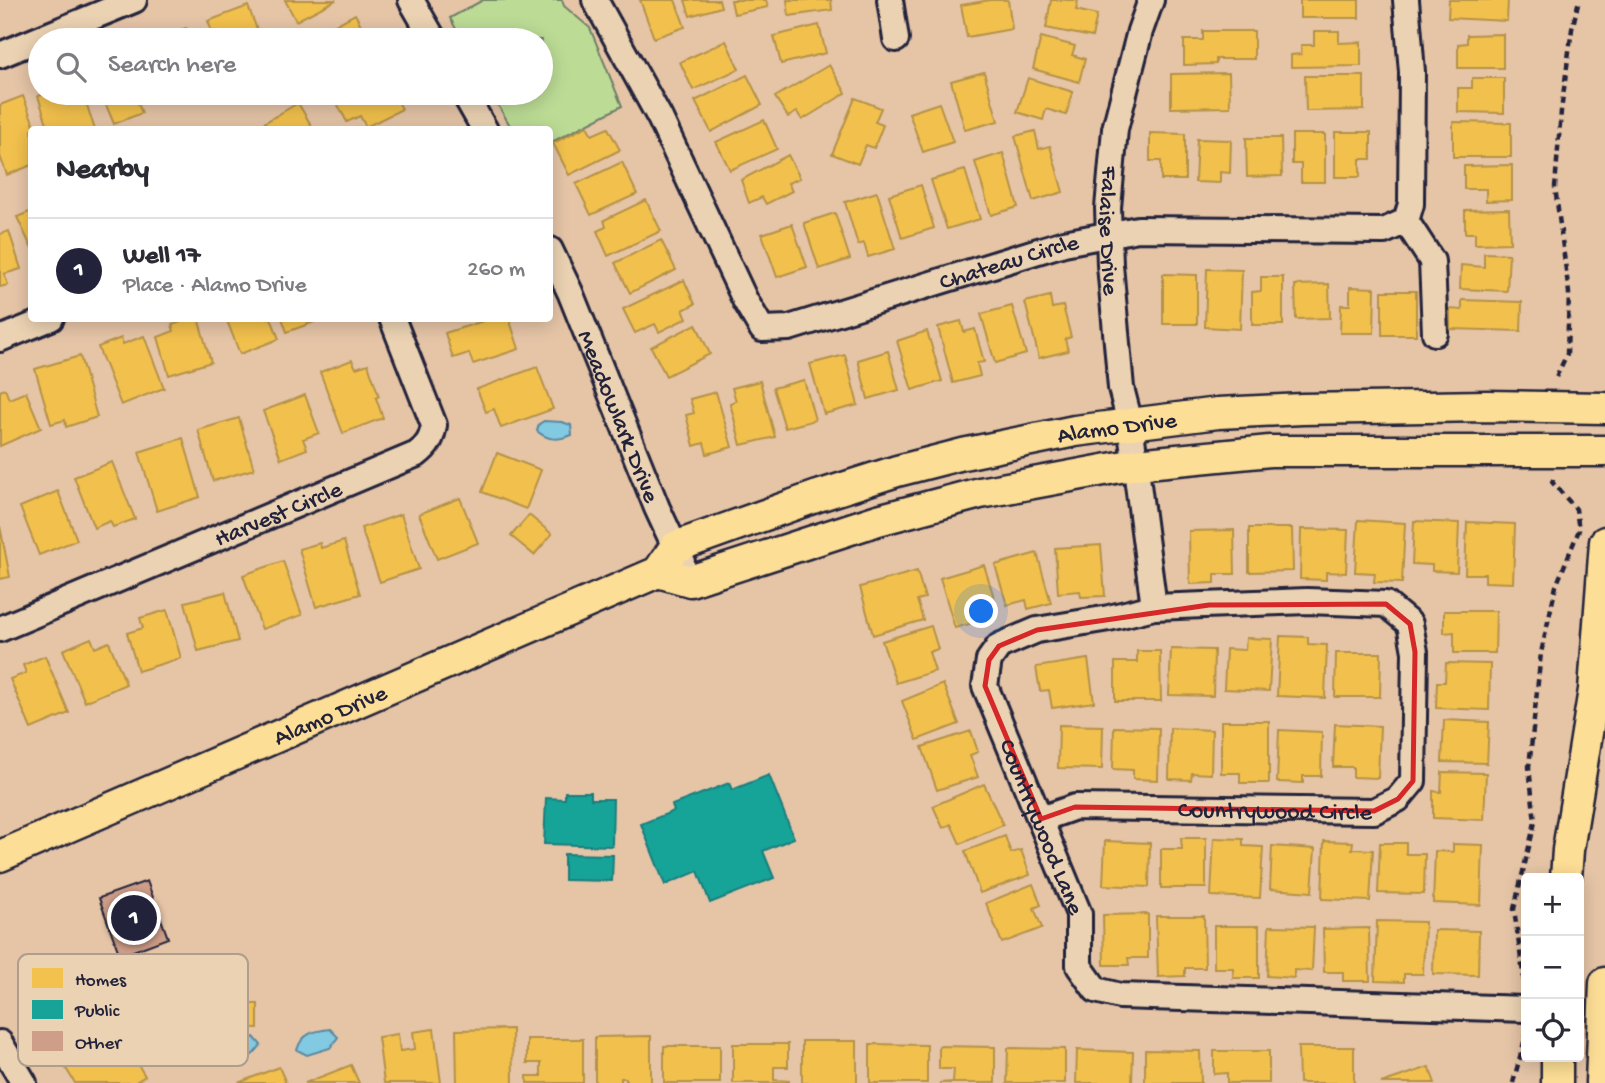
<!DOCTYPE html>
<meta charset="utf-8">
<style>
body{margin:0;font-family:"Gochi Hand",sans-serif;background:#f2f2f3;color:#2b2b33}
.controls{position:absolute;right:21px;bottom:21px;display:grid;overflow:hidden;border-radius:7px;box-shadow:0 4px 18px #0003}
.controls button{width:63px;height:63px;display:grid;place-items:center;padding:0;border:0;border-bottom:2px solid #e1e1e2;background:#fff;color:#2b2b33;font:35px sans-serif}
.you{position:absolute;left:982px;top:612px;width:24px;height:24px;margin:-18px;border:5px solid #fff;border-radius:50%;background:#1a73e8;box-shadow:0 0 0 10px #1a73e833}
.badge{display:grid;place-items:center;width:46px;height:46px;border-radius:50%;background:#22223b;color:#fff;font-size:23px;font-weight:700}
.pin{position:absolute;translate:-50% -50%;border:4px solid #fff;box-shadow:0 2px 7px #0006}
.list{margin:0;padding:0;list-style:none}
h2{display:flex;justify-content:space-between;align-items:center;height:91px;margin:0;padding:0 28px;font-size:30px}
h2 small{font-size:23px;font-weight:400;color:#7c7c81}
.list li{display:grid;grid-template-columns:46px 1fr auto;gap:21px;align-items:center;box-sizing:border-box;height:105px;padding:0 28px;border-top:2px solid #e1e1e2}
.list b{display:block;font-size:26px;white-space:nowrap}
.list p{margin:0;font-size:23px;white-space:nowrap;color:#7c7c81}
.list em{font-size:23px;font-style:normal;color:#7c7c81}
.icon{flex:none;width:38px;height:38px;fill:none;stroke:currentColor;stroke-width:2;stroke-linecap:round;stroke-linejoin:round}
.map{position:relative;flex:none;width:1605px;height:1083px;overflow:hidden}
.search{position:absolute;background:#fff;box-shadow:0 4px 18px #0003;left:28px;top:28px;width:525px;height:77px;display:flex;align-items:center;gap:18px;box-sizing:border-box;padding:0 24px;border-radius:38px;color:#7c7c81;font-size:26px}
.panel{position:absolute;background:#fff;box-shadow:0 4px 18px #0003;left:28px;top:126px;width:525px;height:196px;border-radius:7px}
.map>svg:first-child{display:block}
.green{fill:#bcdc95;stroke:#6f7f68;stroke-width:2}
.water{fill:#81cae2;stroke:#5b879f;stroke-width:2}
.homes{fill:#f2c14e;stroke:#b49148;stroke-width:2}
.public{fill:#17a398;stroke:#1a7c7c;stroke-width:2}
.building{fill:#ce9e88;stroke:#22223b;stroke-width:2}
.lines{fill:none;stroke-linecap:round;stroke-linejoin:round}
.minor-casing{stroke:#22223b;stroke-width:30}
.major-casing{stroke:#22223b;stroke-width:35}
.path{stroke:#22223b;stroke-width:4.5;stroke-dasharray:7 5;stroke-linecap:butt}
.minor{stroke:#ebd2b2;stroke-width:24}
.major{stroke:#fdde96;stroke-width:30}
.marked{fill:none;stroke:#d62828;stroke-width:5;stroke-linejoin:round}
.labels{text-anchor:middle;stroke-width:7;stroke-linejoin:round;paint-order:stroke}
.street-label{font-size:24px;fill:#22223b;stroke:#ebd2b2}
.key{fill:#ebd2b2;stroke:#af9d8e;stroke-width:2}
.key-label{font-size:19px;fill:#22223b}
</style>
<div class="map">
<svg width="1605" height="1083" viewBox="0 0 1605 1083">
<rect width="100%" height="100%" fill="#e6c5a7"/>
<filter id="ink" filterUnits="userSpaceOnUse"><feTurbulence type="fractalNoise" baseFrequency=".0143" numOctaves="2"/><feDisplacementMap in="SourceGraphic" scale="14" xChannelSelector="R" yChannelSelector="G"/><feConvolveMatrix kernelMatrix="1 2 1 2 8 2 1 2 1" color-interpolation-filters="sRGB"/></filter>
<g filter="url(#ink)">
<path class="green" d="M483 0H562L564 6 590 28 622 106 550 143V130L512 129 491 93H541V40H462L450 18Z"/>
<g class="water">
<path d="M544 421 562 422 571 425 572 435C559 440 548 441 537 431L539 424Z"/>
<path d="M330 1029 338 1037 330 1048 307 1055 297 1050C302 1033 314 1031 330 1029Z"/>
<path d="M254 1037 261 1045C251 1059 242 1064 225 1064L220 1053 227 1046H238Z"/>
</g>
<g class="homes">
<path d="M285 0H336L296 21Z"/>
<path d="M640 0H675L685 27 654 38Z"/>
<path d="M685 0H719L721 7 690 16Z"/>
<path d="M731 0H766L768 7 734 14Z"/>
<path d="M787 0H831L832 10 789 16Z"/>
<path d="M990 0H1008L1012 29 967 37 961 5Z"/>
<path d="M1051 0H1078L1076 10 1097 15 1092 37 1046 28Z"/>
<rect x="1300" y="0" width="59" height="18"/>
<path d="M1449 0H1508L1507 21 1448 18Z"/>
<path d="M248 6 261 40H215L208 21Z"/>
<path d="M355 14 369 40H315L313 37Z"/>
<path d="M819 25 826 53 781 64 774 36Z"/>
<path d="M186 28 190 40H153V39Z"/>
<path d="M1203 31H1254V59H1216V64L1184 65V40H1203Z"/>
<path d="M1314 31H1339V43L1361 42V66L1291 67V55L1301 54V45H1314Z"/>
<path d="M1503 34V68H1458V44L1467 43V35Z"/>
<path d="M1041 37 1075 46 1072 55 1085 59 1079 82 1033 69Z"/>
<path d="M726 41 739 69 693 90 680 62Z"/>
<path d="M829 65 846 93 802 120 797 112 788 117 775 97Z"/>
<path d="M984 72 998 121 965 130 951 81Z"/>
<path d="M1229 73 1230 107 1171 108V74Z"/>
<path d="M747 75 762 105 711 132 695 101Z"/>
<path d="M1305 76H1364V110L1306 111Z"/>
<path d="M1028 78 1073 92 1066 115 1046 109 1043 120 1017 112Z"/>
<path d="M1472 78H1504V113L1458 112V88H1472Z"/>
<path d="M48 93H83L95 130H49L38 96Z"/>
<path d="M101 93H143L135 96 142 113 114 124Z"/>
<path d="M394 93 402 109 366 127 360 116 347 122 332 94Z"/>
<path d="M23 96 36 130H32V165L7 175 0 156V105Z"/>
<path d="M855 98 881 108 875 122 883 125 874 148 866 145 858 164 832 154Z"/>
<path d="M298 103 314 130H261L259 126Z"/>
<path d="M939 103 953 142 923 152 909 113Z"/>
<path d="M764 120 777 149 730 170 716 142Z"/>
<path d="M1453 122 1511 123V157H1453Z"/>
<path d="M587 126 592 135 608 128 620 150 569 175 553 143Z"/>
<path d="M1035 131 1039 149 1050 146 1063 192 1033 201 1015 136Z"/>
<path d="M1335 132H1371V159H1360V177H1335Z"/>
<path d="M1150 133 1185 134V180H1161V161H1150Z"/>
<path d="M1292 134H1325V182H1301V164H1292Z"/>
<path d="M1246 138H1281L1282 176 1247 177Z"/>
<path d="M1197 139 1231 140 1230 173 1220 172V183L1195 182Z"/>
<path d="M1003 153 1018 207 991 215 975 162Z"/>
<path d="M788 155 800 178 788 183 792 191 766 204 762 197 749 203 741 180Z"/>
<path d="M622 162 637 194 591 215 576 184Z"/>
<path d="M1512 165V200L1486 201V189H1464V166Z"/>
<path d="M965 170 980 219 947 229 931 180Z"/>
<path d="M921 185 934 228 902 238 889 195Z"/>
<path d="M877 192 895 249 868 257 864 243 858 245 845 202Z"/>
<path d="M646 200 661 231 608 256 597 231 606 227 604 220Z"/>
<path d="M1509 209 1510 243 1475 244V233H1465V210Z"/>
<path d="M32 211V249L17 217Z"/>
<path d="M835 213 850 259 819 269 804 223Z"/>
<path d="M792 224 807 267 777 277 762 234Z"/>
<path d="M9 231 21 269 4 274 8 285 0 287V234Z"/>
<path d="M661 240 676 270 630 293 615 263Z"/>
<path d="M1484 253 1509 254 1507 291 1460 289 1461 265 1484 267Z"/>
<path d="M1207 269 1242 270 1240 329 1205 327Z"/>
<path d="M1163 274 1197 275V324H1163Z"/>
<path d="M1261 277H1283V325H1252V292L1261 291Z"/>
<path d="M684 280 695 304 683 310 687 318 659 332 655 324 635 333 623 309Z"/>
<path d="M1329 284 1330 318 1296 319 1295 285Z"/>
<path d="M1350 287 1375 288 1374 333H1340L1341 305H1350Z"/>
<rect x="1382" y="291" width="34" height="44"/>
<path d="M1050 296 1052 308 1063 306 1071 337 1065 339 1068 351 1039 358 1025 302Z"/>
<path d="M1462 300 1522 302 1521 331 1450 329V309L1462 310Z"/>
<path d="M1012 306 1026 354 995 363 981 314Z"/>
<path d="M192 318H198L211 362 169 375 158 337 174 331 172 325Z"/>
<path d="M226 318H271L279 339 240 354Z"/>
<path d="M282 318H325L287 332Z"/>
<path d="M493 318H509L519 349 473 364 469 353 453 358 445 333Z"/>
<path d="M961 321 964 332 975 329 984 362 977 363 980 376 953 383 938 327Z"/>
<path d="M696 324 710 354 666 376 651 347Z"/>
<path d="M927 331 942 381 912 390 897 341Z"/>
<path d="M144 336 164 388 121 405 98 347 121 338 123 344Z"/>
<path d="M888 351 899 390 868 399 858 360Z"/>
<path d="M845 355 858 405 824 414 810 364Z"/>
<path d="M80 356 97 417 66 427 65 420 51 424 35 369Z"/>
<path d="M352 360 356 368 368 364 379 396 376 398 383 418 343 433 320 372Z"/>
<path d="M537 367 553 409 501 428 494 409 486 412 477 389Z"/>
<path d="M804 380 815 420 785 428 773 388Z"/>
<path d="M760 381 775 437 741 445 730 403 736 401 732 388Z"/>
<path d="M5 389 9 399 26 392 41 428 0 446V391Z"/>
<path d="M716 392 732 447 707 454 704 443 694 446 686 415 694 413 690 399Z"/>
<path d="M305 395 319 433 303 439 307 449 281 459 263 411Z"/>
<path d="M239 418 254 469 213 481 198 430Z"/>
<path d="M183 438 200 497 157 511 139 452Z"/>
<path d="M497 453 541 470 526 509 482 492Z"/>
<path d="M112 462 135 519 113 527 110 521 94 528 74 477Z"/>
<path d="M58 491 77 540 39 555 20 507Z"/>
<path d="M460 498 478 543 437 559 419 514Z"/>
<path d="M401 514 419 569 380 582 361 528Z"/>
<path d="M529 515 552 534 534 555 511 536Z"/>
<path d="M1358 520 1405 523 1402 583 1374 582 1375 573 1355 572Z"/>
<path d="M1414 521 1459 523 1457 572 1432 571V565L1412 564Z"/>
<path d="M1467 522 1515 524 1513 583 1485 582V574H1465Z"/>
<path d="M0 526 10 577 0 579Z"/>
<path d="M1249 528H1292L1293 571 1249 572Z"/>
<path d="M1301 529 1348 530 1346 573 1326 572V580L1300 579Z"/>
<path d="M1234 530 1235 574H1215V583L1190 584 1189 531Z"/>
<path d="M344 541 360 594 316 607 299 549 320 543 321 548Z"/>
<path d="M1101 545 1105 596 1081 597 1080 591 1058 593 1055 548Z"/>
<path d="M1037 553 1051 603 1028 609 1026 600 1007 605 995 565Z"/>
<path d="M283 561 302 615 262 629 243 575Z"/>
<path d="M984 565 997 607 978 613 980 621 955 628 940 578Z"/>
<path d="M917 571 925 598 917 600 923 620 873 635 860 587Z"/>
<path d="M225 592 238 641 198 651 185 602Z"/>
<path d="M167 610 181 658 138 671 127 633 143 628 140 618Z"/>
<path d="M1444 611H1496L1495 653H1454V632L1444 633Z"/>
<path d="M931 626 938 649 929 652 935 671 896 683 882 641Z"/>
<path d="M1280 636 1308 637V644L1327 645 1325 698 1277 696Z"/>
<path d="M91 638 95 648 109 642 126 684 85 702 63 650Z"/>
<path d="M1246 638 1272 639 1269 691 1224 689 1226 649 1245 650Z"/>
<path d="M1171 649 1214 650 1213 696 1169 695Z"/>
<path d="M1137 651H1160L1161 701H1115V662H1137Z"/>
<path d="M1336 653H1381L1380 697H1335Z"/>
<path d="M45 656 69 713 31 729 10 679 26 673 23 665Z"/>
<path d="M1088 659 1094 702 1052 708 1049 690 1040 691 1036 667Z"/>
<path d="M1446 663 1490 664 1489 710 1436 708 1437 682H1445Z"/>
<path d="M943 684 959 724 917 740 902 701Z"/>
<path d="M1444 720 1489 722 1487 763 1442 762Z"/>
<path d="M1221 721H1269V783H1240V773H1221Z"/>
<path d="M1335 724 1380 726 1378 778 1353 777V767H1333Z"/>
<path d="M1059 725 1103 726 1102 769 1058 768Z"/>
<path d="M1114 727 1159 728 1158 780 1133 779V770L1113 769Z"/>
<path d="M1170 728 1212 730 1211 774 1192 773 1191 780 1169 779Z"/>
<path d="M1279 730 1322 732 1321 776H1303V783L1277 782Z"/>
<path d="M971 731 978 752 970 755 978 777 937 790 922 747Z"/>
<path d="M1442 772 1486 773 1484 820 1433 818V791L1441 792Z"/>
<path d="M984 784 1003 825 960 844 951 824 943 828 933 806Z"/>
<path d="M1005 836 1011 853 1021 850 1030 875 980 893 965 851Z"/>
<path d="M1181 838H1206V888H1161V849H1182Z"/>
<path d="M1214 838 1243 839V846L1263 847 1260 898 1211 896Z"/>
<path d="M1105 841 1150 843 1149 887 1103 885Z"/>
<path d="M1324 841 1353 842 1352 849 1373 850 1370 901 1322 899Z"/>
<path d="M1380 843H1406V854H1425L1424 894 1378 893Z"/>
<path d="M1453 844 1483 845 1481 905 1433 903 1435 851 1453 852Z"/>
<path d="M1272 846 1315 849 1312 892 1270 889Z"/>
<path d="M1033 884 1041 905 1034 908 1042 928 1002 943 986 903Z"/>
<path d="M1148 914V958H1128L1129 965H1104L1103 915Z"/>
<path d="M1156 916H1204L1205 968H1185V976L1158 977Z"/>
<path d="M1377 921 1425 922 1423 974H1404V982L1375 981Z"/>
<path d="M1214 926H1259V978H1233V968H1214Z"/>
<path d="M1269 926 1314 927 1312 971 1294 970V978L1267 976Z"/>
<path d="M1369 928 1370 981H1343V972H1324L1323 929Z"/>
<path d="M1434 930 1479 931 1478 975 1433 974Z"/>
<path d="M229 1004H258V1028L229 1027Z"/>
<path d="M116 1029 145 1076 134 1083H75L62 1062Z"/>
<path d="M434 1029 441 1083H384L378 1037 398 1034 400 1051 415 1049 413 1032Z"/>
<path d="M512 1029 513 1083H457L456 1030Z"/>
<path d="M651 1036V1083H626V1078H621V1083H595V1037Z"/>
<path d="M527 1039H583V1083H527V1076H541V1063H527Z"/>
<rect x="802" y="1041" width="55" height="42"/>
<path d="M733 1044H788V1067H774V1080L789 1081V1083H733Z"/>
<path d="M870 1044 927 1045V1083H870Z"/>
<rect x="664" y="1046" width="56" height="37"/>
<path d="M939 1046 995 1047V1083H939L953 1082 954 1069H939Z"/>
<path d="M1298 1047H1354V1083H1299Z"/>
<path d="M1008 1048 1065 1049V1083H1007Z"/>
<path d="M1077 1050 1133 1052 1132 1083H1076Z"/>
<path d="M1145 1050 1200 1051 1201 1083H1145Z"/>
<path d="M1214 1051H1269V1083H1227V1073L1214 1074Z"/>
<path d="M351 1065 359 1083H305Z"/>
<path d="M279 1067 286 1083H238Z"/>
<path d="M1429 1067 1435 1083H1381Z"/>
</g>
<g class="public">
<path d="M769 775 794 838 763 851 774 878 710 903 698 871 665 885 641 824 674 811 672 805 729 783 732 790Z"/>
<path d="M565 792H591V799H613L612 846 544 844 546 798 565 799Z"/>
<path d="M564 854 613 855 612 881 564 880Z"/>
</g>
<path class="building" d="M147 881 168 938 120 956 99 898Z"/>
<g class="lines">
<g class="minor-casing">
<g id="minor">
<path d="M411 0 434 40"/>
<path id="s1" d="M595 0 660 118 745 300 762 329 789 328 1064 243 1138 229 1384 231 1406 221 1411 204 1412 72 1406 0"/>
<path d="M890 0 896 39"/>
<path id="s2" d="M1151 0 1140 31 1115 129 1108 208 1110 265 1121 388 1130 423 1154 607"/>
<path d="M0 55 134 0"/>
<path d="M464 93 485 130"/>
<path d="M1406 221 1432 261 1435 333"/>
<path id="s3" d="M550 250 570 292 657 508 682 562"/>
<path d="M0 339 51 318"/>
<path id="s4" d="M0 629 417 454C428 446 432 438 434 425L392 318"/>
<path id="s5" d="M1041 819 1075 807 1374 811 1398 799 1413 781 1415 652 1410 624 1386 604 1307 601 1154 607 1109 618 1037 630 999 646 989 660 985 686 1079 914V966L1096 990 1120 996 1526 1009"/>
<path d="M0 1043 24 1083"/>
</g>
</g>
<g class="major-casing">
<g id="major">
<path d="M658 572 690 581 878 520 980 493 1136 464 1270 451H1605"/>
<path id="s6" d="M0 856 658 572 675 547 818 496 897 471 963 454 1075 431 1218 413 1302 409 1487 406 1605 408"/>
<path d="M1566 878 1568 850 1594 690 1605 542"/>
<path d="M1557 1083V1057"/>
<path d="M1601 1083 1605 983"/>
</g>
</g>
<g class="path">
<path d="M1556 377 1567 354 1569 293 1555 187 1561 111 1572 29 1579 0"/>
<path d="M1526 981 1524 980 1514 909 1535 822 1529 767 1541 653 1556 586 1579 530 1576 509 1552 482 1555 476"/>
<path d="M1513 1083 1526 1035"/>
</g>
<use href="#minor" class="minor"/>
<use href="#major" class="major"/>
</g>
</g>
<path class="marked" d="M1386 604 1410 624 1415 652 1413 781 1398 799 1374 811 1075 807 1041 819 985 686 989 660 999 646 1037 630 1209 605Z"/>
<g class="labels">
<g class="street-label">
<text dy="8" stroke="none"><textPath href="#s2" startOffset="236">Falaise Drive</textPath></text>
<text dy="8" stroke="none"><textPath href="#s1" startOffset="626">Chateau Circle</textPath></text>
<text dy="8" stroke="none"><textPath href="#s3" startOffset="180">Meadowlark Drive</textPath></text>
<text dy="8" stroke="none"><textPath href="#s6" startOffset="1206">Alamo Drive</textPath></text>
<text dy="8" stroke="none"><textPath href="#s4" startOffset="301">Harvest Circle</textPath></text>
<text dy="8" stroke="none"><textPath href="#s6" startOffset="359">Alamo Drive</textPath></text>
<text dy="8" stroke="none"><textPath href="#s5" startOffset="236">Countrywood Circle</textPath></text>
<text dy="8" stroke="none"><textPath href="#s5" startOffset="1162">Countrywood Lane</textPath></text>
</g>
</g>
<rect x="18" y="954" width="230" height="112" rx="10" class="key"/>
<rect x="32" y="968" width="31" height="20" fill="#f2c14e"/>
<rect x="32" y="1000" width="31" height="19" fill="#17a398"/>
<rect x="32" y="1031" width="31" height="20" fill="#ce9e88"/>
<g class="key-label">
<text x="75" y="985">Homes</text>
<text x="75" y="1016">Public</text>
<text x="75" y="1048">Other</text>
</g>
</svg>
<div class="controls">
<button>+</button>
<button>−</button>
<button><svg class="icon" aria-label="locate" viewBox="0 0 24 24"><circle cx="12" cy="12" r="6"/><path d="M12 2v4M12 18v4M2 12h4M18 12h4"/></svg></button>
</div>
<div class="you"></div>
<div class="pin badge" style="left:134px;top:918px">1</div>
<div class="search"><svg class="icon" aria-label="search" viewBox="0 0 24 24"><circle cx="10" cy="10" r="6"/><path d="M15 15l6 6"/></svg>Search here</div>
<section class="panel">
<h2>Nearby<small></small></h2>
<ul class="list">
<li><span class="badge">1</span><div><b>Well 17</b><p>Place · Alamo Drive</p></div><em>260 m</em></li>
</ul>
</section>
</div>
